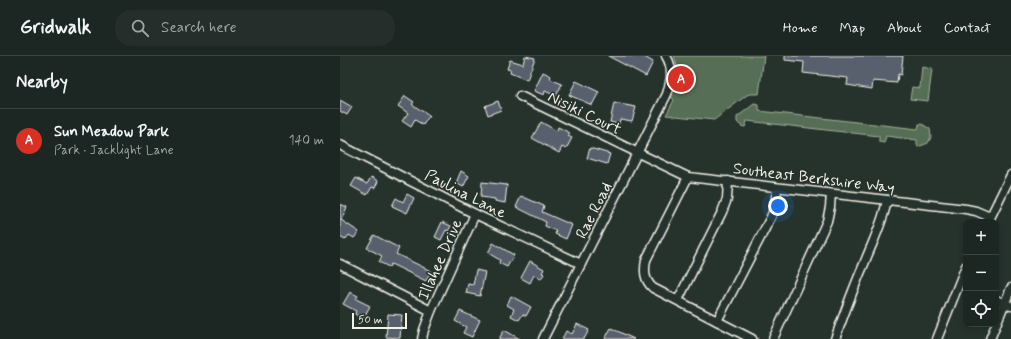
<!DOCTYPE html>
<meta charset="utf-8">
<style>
body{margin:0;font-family:Mynerve,sans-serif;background:#252e2a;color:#f1f3f6}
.controls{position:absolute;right:12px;bottom:12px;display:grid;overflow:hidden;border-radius:8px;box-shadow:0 2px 6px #0003}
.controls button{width:36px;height:36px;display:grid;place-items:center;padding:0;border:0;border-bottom:1px solid #3a4340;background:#1c2622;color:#f1f3f6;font:20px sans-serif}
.scale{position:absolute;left:12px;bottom:10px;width:55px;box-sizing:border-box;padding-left:4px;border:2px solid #f4f1e8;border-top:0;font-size:11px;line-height:14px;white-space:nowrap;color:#f4f1e8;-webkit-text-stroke:3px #26332d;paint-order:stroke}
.you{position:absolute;left:438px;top:150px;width:14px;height:14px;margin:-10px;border:3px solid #fff;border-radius:50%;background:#1a73e8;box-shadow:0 0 0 6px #1a73e833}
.badge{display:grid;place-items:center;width:26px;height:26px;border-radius:50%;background:#d93025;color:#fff;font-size:13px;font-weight:700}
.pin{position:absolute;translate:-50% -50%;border:2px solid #fff;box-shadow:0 1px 4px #0006}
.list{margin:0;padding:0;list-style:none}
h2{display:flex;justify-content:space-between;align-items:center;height:52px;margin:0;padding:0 16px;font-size:17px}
h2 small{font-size:13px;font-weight:400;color:#a0a5a5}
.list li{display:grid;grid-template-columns:26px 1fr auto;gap:12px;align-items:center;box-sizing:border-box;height:64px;padding:0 16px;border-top:1px solid #3a4340}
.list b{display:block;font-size:15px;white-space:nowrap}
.list p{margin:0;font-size:13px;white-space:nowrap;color:#a0a5a5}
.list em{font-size:13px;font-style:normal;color:#a0a5a5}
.icon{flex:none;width:22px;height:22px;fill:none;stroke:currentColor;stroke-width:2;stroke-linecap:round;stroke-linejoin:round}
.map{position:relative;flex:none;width:671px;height:283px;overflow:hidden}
header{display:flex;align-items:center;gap:24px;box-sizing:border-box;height:56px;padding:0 20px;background:#1c2622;border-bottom:1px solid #3a4340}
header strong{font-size:19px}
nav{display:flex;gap:22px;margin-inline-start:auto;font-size:14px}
.search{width:280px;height:36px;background:#252e2a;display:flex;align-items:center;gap:10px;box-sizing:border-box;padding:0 14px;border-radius:16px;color:#a0a5a5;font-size:15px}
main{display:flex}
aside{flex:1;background:#1c2622}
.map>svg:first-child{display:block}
.green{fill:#566e54;stroke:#a5b09e}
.building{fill:#59616e;stroke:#f4f1e8}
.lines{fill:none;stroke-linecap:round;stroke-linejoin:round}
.minor-casing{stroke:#f4f1e8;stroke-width:11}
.minor{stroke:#26332d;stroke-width:8}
.labels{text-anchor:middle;stroke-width:3;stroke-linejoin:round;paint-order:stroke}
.street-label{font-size:16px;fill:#f4f1e8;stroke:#26332d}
</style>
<header>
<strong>Gridwalk</strong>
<div class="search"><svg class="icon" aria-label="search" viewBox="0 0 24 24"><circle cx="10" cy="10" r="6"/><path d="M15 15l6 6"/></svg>Search here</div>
<nav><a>Home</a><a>Map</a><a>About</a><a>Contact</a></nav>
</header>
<main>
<aside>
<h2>Nearby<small></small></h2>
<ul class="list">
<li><span class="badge">A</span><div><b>Sun Meadow Park</b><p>Park · Jacklight Lane</p></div><em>140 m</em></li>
</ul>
</aside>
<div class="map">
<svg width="671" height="283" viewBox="0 0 671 283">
<rect width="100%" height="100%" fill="#26332d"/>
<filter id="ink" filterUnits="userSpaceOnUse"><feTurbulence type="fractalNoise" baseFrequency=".025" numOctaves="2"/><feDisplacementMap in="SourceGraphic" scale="8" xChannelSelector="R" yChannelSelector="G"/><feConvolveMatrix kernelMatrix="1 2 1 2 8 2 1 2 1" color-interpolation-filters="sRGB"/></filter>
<g filter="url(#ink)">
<g class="green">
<path d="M334 0H424L419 38H411L407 39 374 64 326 59 334 44 331 41C338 27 340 15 334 0Z"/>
<path d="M582 11 592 13 588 45 570 43 572 31 580 32Z"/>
<path d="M414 48 419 49V55L578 73 579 68H582L590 73 591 81 588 87 578 91 577 89V84L546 80 544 87 539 86V80L407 65 405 71 401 70 397 66V61Z"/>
</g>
<g class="building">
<path d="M185 0 195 2 187 24 170 17 171 14 167 13 170 4 183 8Z"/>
<path d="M268 0H303L313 6 306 20Z"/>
<path d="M445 0H563L561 19 558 18 557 27 533 25 532 33 507 29 508 22 463 17 464 6 445 4Z"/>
<path d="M203 16 211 20 210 23 222 28 216 40 205 35 204 39 194 35Z"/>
<path d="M236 25 259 36 252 49 229 39Z"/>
<path d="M65 40 74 46 72 48 89 60 83 69 75 64 71 71 62 65 68 57 58 50Z"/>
<path d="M0 44 12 51 7 59 0 55Z"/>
<path d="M158 45 161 54 148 59 145 50Z"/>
<path d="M274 47 296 51 292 65 280 63 279 68 270 66Z"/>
<path d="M201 66 217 75 218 71 230 77 228 80 232 82 226 93 222 91 219 97 192 82Z"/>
<path d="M250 92 270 98 267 108 247 102Z"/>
<path d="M121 115 129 120 123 131 116 127Z"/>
<path d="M31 121 38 125 35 132 32 131 27 139 11 130 16 122 27 128Z"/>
<path d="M142 126 167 129 165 147 155 145V143L141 141Z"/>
<path d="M67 138 74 142 67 157 52 150 56 142 63 146Z"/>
<path d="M181 140 204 150 202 156 232 169 226 183 215 178 216 175 205 170 206 166 176 151Z"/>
<path d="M0 148 7 151 1 164 19 176 14 182 9 179 5 184 0 181Z"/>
<path d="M102 166 111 170 108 175 106 174 101 184 95 181Z"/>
<path d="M34 179 59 192 56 198 91 215 86 225 51 208 49 211 39 206 42 200 27 192Z"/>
<path d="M153 187 174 199 167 211 159 207 160 204 148 197Z"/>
<path d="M190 205 204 213 202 217 204 218 201 223 194 219 190 227 181 222Z"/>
<path d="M136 214 145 216 140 240 126 237 128 228 133 229Z"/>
<path d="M10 236 18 240 16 243 30 250 23 263 15 258 16 255 3 248Z"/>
<path d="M171 240 191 251 186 260 183 258 179 264 171 260 174 253 167 249Z"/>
<path d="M120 255 140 264 132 281 123 277 126 271 115 265Z"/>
<path d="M48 258 62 259 60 282 46 281Z"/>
<path d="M237 268 249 274 244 283H222L226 275 232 278Z"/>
<path d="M271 272 294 283H265Z"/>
<path d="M164 274 180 283H159Z"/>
</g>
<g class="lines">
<g class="minor-casing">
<g id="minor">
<path d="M180 40 348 121 626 153 636 155 650 161"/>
<path d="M0 89 135 158 241 208"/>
<path d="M348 121 306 204C304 215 304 224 313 232L412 283"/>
<path d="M648 166 671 119"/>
<path d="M0 208 91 255"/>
<path d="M338 244 382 156 387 143 388 125"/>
<path d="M656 244 671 250"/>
<path d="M377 265 431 161 435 151 437 132"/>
<path d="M82 283 84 274 91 255 135 158"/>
<path d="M203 283 327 38C331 24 334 13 326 0"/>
<path d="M433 283 487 165 490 151 491 138"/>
<path d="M495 283C504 258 513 233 524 208 532 187 543 167 547 144"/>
<path d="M597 283 626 210"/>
<path d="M650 283 671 232"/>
</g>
</g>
<use href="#minor" class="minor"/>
</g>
</g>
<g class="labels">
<g class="street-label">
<text transform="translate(245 56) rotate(26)" y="6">Nisiki Court</text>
<text transform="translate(474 121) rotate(7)" y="6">Southeast Berkshire Way</text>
<text transform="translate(126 137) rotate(27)" y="6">Paulina Lane</text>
<text transform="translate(253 154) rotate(-63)" y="6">Rae Road</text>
<text transform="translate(99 203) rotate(-66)" y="6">Illahee Drive</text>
</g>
</g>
</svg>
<div class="controls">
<button>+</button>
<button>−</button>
<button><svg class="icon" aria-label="locate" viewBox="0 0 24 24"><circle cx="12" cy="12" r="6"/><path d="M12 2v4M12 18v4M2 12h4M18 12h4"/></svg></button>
</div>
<div class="scale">50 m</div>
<div class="you"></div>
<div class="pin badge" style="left:341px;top:23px">A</div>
</div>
</main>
